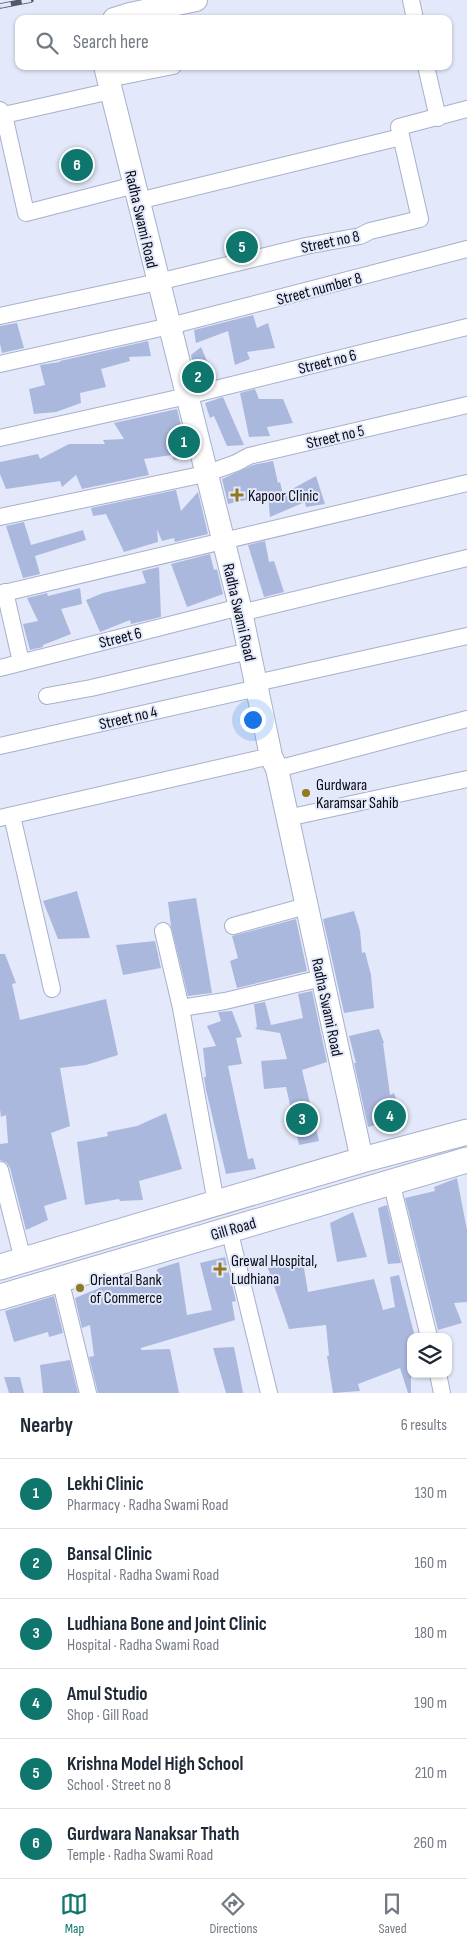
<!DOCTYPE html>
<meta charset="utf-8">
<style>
body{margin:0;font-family:"Sofia Sans Condensed",sans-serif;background:#f2f2f3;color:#1f2937}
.controls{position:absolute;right:15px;bottom:15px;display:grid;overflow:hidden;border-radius:10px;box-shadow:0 1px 4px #0004}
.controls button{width:45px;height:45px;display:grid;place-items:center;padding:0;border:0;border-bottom:1px solid #e0e1e3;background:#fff;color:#1f2937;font:25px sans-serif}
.you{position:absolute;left:252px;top:719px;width:18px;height:18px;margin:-12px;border:4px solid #fff;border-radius:50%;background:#1a73e8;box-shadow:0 0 0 8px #1a73e833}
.badge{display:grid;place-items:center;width:32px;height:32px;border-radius:50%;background:#0f766e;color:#fff;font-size:16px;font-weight:700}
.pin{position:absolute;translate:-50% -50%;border:2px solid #fff;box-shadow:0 1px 5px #0006}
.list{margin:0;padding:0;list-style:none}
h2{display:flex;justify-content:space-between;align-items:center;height:65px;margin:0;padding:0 20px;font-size:21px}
h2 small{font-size:16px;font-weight:400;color:#747a83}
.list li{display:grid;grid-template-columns:32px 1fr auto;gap:15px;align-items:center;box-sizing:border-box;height:70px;padding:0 20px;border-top:1px solid #e0e1e3}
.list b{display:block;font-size:19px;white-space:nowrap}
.list p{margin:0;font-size:16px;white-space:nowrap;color:#747a83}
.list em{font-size:16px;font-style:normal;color:#747a83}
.icon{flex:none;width:28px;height:28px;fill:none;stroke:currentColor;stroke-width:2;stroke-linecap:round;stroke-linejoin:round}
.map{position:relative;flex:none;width:467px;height:1393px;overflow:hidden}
.search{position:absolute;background:#fff;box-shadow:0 1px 4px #0004;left:15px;right:15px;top:15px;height:55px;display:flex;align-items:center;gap:12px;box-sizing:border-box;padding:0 18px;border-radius:10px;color:#747a83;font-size:19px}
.sheet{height:485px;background:#fff}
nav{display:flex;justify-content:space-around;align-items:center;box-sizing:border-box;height:70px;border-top:1px solid #e0e1e3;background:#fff;font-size:14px;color:#747a83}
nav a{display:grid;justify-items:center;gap:2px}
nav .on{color:#0f766e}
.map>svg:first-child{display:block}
.building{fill:#abb8de}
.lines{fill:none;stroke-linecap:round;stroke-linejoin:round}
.street-casing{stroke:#a7b0cb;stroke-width:18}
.secondary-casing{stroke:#a7b0cb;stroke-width:24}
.primary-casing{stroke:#a7b0cb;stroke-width:27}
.street{stroke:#fff;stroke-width:16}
.secondary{stroke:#fff;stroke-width:22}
.primary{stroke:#fff;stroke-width:25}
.rail-casing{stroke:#535763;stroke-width:5.5}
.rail{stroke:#e3e9fa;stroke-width:4;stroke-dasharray:11;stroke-linecap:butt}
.poi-dot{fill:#90791f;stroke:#e3e9fa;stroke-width:2}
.labels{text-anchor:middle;stroke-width:4;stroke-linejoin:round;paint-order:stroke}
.street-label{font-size:16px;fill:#080b14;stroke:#e3e9fa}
.poi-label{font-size:16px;fill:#080b14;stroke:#e3e9fa;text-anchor:start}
</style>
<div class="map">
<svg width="467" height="1393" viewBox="0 0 467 1393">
<rect width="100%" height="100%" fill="#e3e9fa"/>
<g class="building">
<path d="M253 315 257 328 268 323 275 348 247 352 250 359 235 365 228 331 196 343 194 330Z"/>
<path d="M17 323 24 348 2 353 0 344V326Z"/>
<path d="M148 341 151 356 129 357 130 361 101 369 106 387 80 393 81 403 56 412 34 414 29 389 45 385 40 365 60 362V361Z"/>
<path d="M201 347 210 368 195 372 191 355Z"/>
<path d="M255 389 259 399H283L293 423 267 427 270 436 249 437 240 393Z"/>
<path d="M223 397 244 445 227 446 214 416 210 418 205 403Z"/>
<path d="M177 409 189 458 174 460 172 455 144 459 149 475 82 489 76 475 62 487 60 481 6 489 0 474V462L38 454 40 459 69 444H105L103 440 124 439 114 423Z"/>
<path d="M273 461 278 483 280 482 283 494 316 476 325 504 306 507 305 502 270 517 268 495 228 504 222 479 253 465Z"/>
<path d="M176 490 181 511 198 492 208 534 175 542 174 538 162 541 157 529 158 542 124 552 106 514 93 516 91 508Z"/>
<path d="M24 522 31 545 83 530 86 540 35 556 40 574 23 578 6 526Z"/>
<path d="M265 541 269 562 274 561 284 592 264 597 248 545Z"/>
<path d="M210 554 214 570 217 569 223 594 187 607 171 564Z"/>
<path d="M159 567 161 617 131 624 130 620 100 632 86 600 103 593 146 583 142 571Z"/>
<path d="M80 588 82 604 61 609 71 634 43 645V647L30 650 23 624 38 621 27 598 47 593 48 596Z"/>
<path d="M77 891 90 938 58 939 43 901Z"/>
<path d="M196 898 212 993 188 996 171 926 168 902Z"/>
<path d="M354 911 360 931 362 953 365 952 371 975 374 1008 344 1013 323 919Z"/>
<path d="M296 919 307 971 237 988 230 961 238 958 232 936Z"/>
<path d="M155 941 161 968 123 975 116 945Z"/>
<path d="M0 954H5L16 983 12 984 20 1020 106 999 118 1055 86 1065 60 1068 70 1126 51 1133 67 1199 44 1206 48 1220 26 1230 10 1168 7 1163 0 1160V1144L8 1143 6 1115 1 1117 0 1109Z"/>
<path d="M312 991 327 1062 302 1070 319 1141 299 1145 286 1087 264 1089 261 1061 287 1059 280 1033 255 1029 257 1027 254 1004 265 1002 271 1025 303 1018 298 994Z"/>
<path d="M232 1011 242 1037 236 1038 242 1064 228 1066 248 1159 253 1158 256 1169 226 1174 206 1090 204 1077H206L203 1048 216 1046 207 1026 221 1021 218 1012Z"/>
<path d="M379 1029 384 1043H383L390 1095 394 1093 403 1118 368 1127 354 1063H356L349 1036Z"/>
<path d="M166 1113 182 1169 139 1181 143 1200 120 1201 119 1199 85 1205 77 1142 108 1136 107 1132 137 1126Z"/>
<path d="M457 1178 467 1230V1302L454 1303 462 1323 438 1330 405 1198 435 1191 434 1187Z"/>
<path d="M387 1205 401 1263 388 1264 378 1208Z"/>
<path d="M353 1212 367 1257 337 1262 330 1223Z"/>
<path d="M225 1257 236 1301 232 1302 235 1320 141 1348V1350L170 1349 179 1393H98L89 1357 94 1356 90 1325 82 1328 75 1298 104 1286V1283L125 1279V1277L158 1275 157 1269 179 1262 187 1315 212 1310 200 1263Z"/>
<path d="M303 1262 308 1292 374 1279 383 1310 395 1307 390 1277 399 1275 415 1337H411V1393H408L400 1368 358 1384 360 1391 333 1393 327 1356H329L326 1325 289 1329 268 1268Z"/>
<path d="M54 1296 63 1333 49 1337 48 1332 14 1342 5 1311Z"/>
<path d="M234 1347 243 1393H226L213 1348Z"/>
<path d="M70 1360 78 1393H43L40 1365Z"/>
<path d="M4 1377H20L24 1393H9Z"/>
</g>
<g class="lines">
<g class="street-casing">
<g id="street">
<path d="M411 0 415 19"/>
<path d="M426 66 438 118"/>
<path d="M108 79 173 66"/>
<path d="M0 110 4 115 26 213 135 185"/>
<path d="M4 115 111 91"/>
<path d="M138 201 401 137"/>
<path d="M0 316 158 282 306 246 360 236 370 231 420 219 399 127 467 109"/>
<path d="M0 364 170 326 467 249"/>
<path d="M0 438 187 396 467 327"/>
<path d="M0 517 205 474 236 463 249 456 467 405"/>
<path d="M5 592 21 662"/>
<path d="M0 594 467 483"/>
<path d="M241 613 467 558"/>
<path d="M0 668 240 607"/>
<path d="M256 683 467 636"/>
<path d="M47 696 91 688 249 651"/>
<path d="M0 746 257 688"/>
<path d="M277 769 467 719"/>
<path d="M12 816 52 989"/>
<path d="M0 818 271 756"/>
<path d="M287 818 467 779"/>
<path d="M233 926 306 906"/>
<path d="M163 931 181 1008 216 1203"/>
<path d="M181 1008 225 1001 322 978"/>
<path d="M0 1170 23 1260"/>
<path d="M391 1181 429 1337"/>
<path d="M229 1229 269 1393"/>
<path d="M60 1279 88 1393"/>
<path d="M438 1374 442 1393"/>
</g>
</g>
<g class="secondary-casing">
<g id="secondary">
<path d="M114 19 130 14 196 0"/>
<path d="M105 66 240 607 271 756 277 769 362 1160"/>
</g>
</g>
<g class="primary-casing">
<g id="primary">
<path d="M0 1267 362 1160 467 1132"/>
<path d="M0 1297 467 1160"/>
</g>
</g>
<use href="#street" class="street"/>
<use href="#secondary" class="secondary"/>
<use href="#primary" class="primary"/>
<g class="rail-casing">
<path id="rail" d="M0 6 31 0"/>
</g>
<use href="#rail" class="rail"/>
</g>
<g class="poi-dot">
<path d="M234.5 487.5h5v5h5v5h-5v5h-5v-5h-5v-5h5z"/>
<circle cx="306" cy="793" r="5"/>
<path d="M217.5 1261.5h5v5h5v5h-5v5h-5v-5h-5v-5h5z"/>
<circle cx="80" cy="1288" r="5"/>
</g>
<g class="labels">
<g class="street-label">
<text transform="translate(142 219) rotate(77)" y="6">Radha Swami Road</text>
<text transform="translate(330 241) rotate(-12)" y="6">Street no 8</text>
<text transform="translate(319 288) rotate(-15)" y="6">Street number 8</text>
<text transform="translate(327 361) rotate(-14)" y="6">Street no 6</text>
<text transform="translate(335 436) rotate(-13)" y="6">Street no 5</text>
<text transform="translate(240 612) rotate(77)" y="6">Radha Swami Road</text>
<text transform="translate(120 637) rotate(-14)" y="6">Street 6</text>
<text transform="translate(128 717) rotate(-13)" y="6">Street no 4</text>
<text transform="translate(328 1007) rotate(78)" y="6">Radha Swami Road</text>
<text transform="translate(233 1228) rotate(-16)" y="6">Gill Road</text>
</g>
<g class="poi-label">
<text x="248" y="501">Kapoor Clinic</text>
<text x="316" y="790">Gurdwara<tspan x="316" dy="18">Karamsar Sahib</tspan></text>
<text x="231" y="1266">Grewal Hospital,<tspan x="231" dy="18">Ludhiana</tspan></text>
<text x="90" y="1285">Oriental Bank<tspan x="90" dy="18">of Commerce</tspan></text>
</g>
</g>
</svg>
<div class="controls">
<button><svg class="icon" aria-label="layers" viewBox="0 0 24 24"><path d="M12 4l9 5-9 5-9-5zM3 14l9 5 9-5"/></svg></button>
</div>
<div class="you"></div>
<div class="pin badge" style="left:184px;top:442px">1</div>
<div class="pin badge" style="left:198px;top:377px">2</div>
<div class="pin badge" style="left:302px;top:1119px">3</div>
<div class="pin badge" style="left:390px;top:1116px">4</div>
<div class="pin badge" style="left:242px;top:247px">5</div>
<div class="pin badge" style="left:77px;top:165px">6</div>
<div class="search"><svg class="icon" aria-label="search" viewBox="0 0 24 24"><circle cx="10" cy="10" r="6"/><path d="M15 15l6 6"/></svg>Search here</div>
</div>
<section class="sheet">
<h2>Nearby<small>6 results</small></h2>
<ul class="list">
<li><span class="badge">1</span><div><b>Lekhi Clinic</b><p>Pharmacy · Radha Swami Road</p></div><em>130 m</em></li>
<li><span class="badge">2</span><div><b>Bansal Clinic</b><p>Hospital · Radha Swami Road</p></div><em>160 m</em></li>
<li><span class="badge">3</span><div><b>Ludhiana Bone and Joint Clinic</b><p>Hospital · Radha Swami Road</p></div><em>180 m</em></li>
<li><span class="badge">4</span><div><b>Amul Studio</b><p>Shop · Gill Road</p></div><em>190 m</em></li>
<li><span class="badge">5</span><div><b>Krishna Model High School</b><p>School · Street no 8</p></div><em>210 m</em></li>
<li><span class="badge">6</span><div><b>Gurdwara Nanaksar Thath</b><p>Temple · Radha Swami Road</p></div><em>260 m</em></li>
</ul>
</section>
<nav>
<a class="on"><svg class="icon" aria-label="map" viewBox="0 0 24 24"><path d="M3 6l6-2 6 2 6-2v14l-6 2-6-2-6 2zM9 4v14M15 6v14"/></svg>Map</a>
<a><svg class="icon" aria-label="directions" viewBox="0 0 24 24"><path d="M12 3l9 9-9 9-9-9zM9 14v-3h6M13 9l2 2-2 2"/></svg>Directions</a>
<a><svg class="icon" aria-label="saved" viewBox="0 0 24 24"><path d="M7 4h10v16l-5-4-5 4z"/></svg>Saved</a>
</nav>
